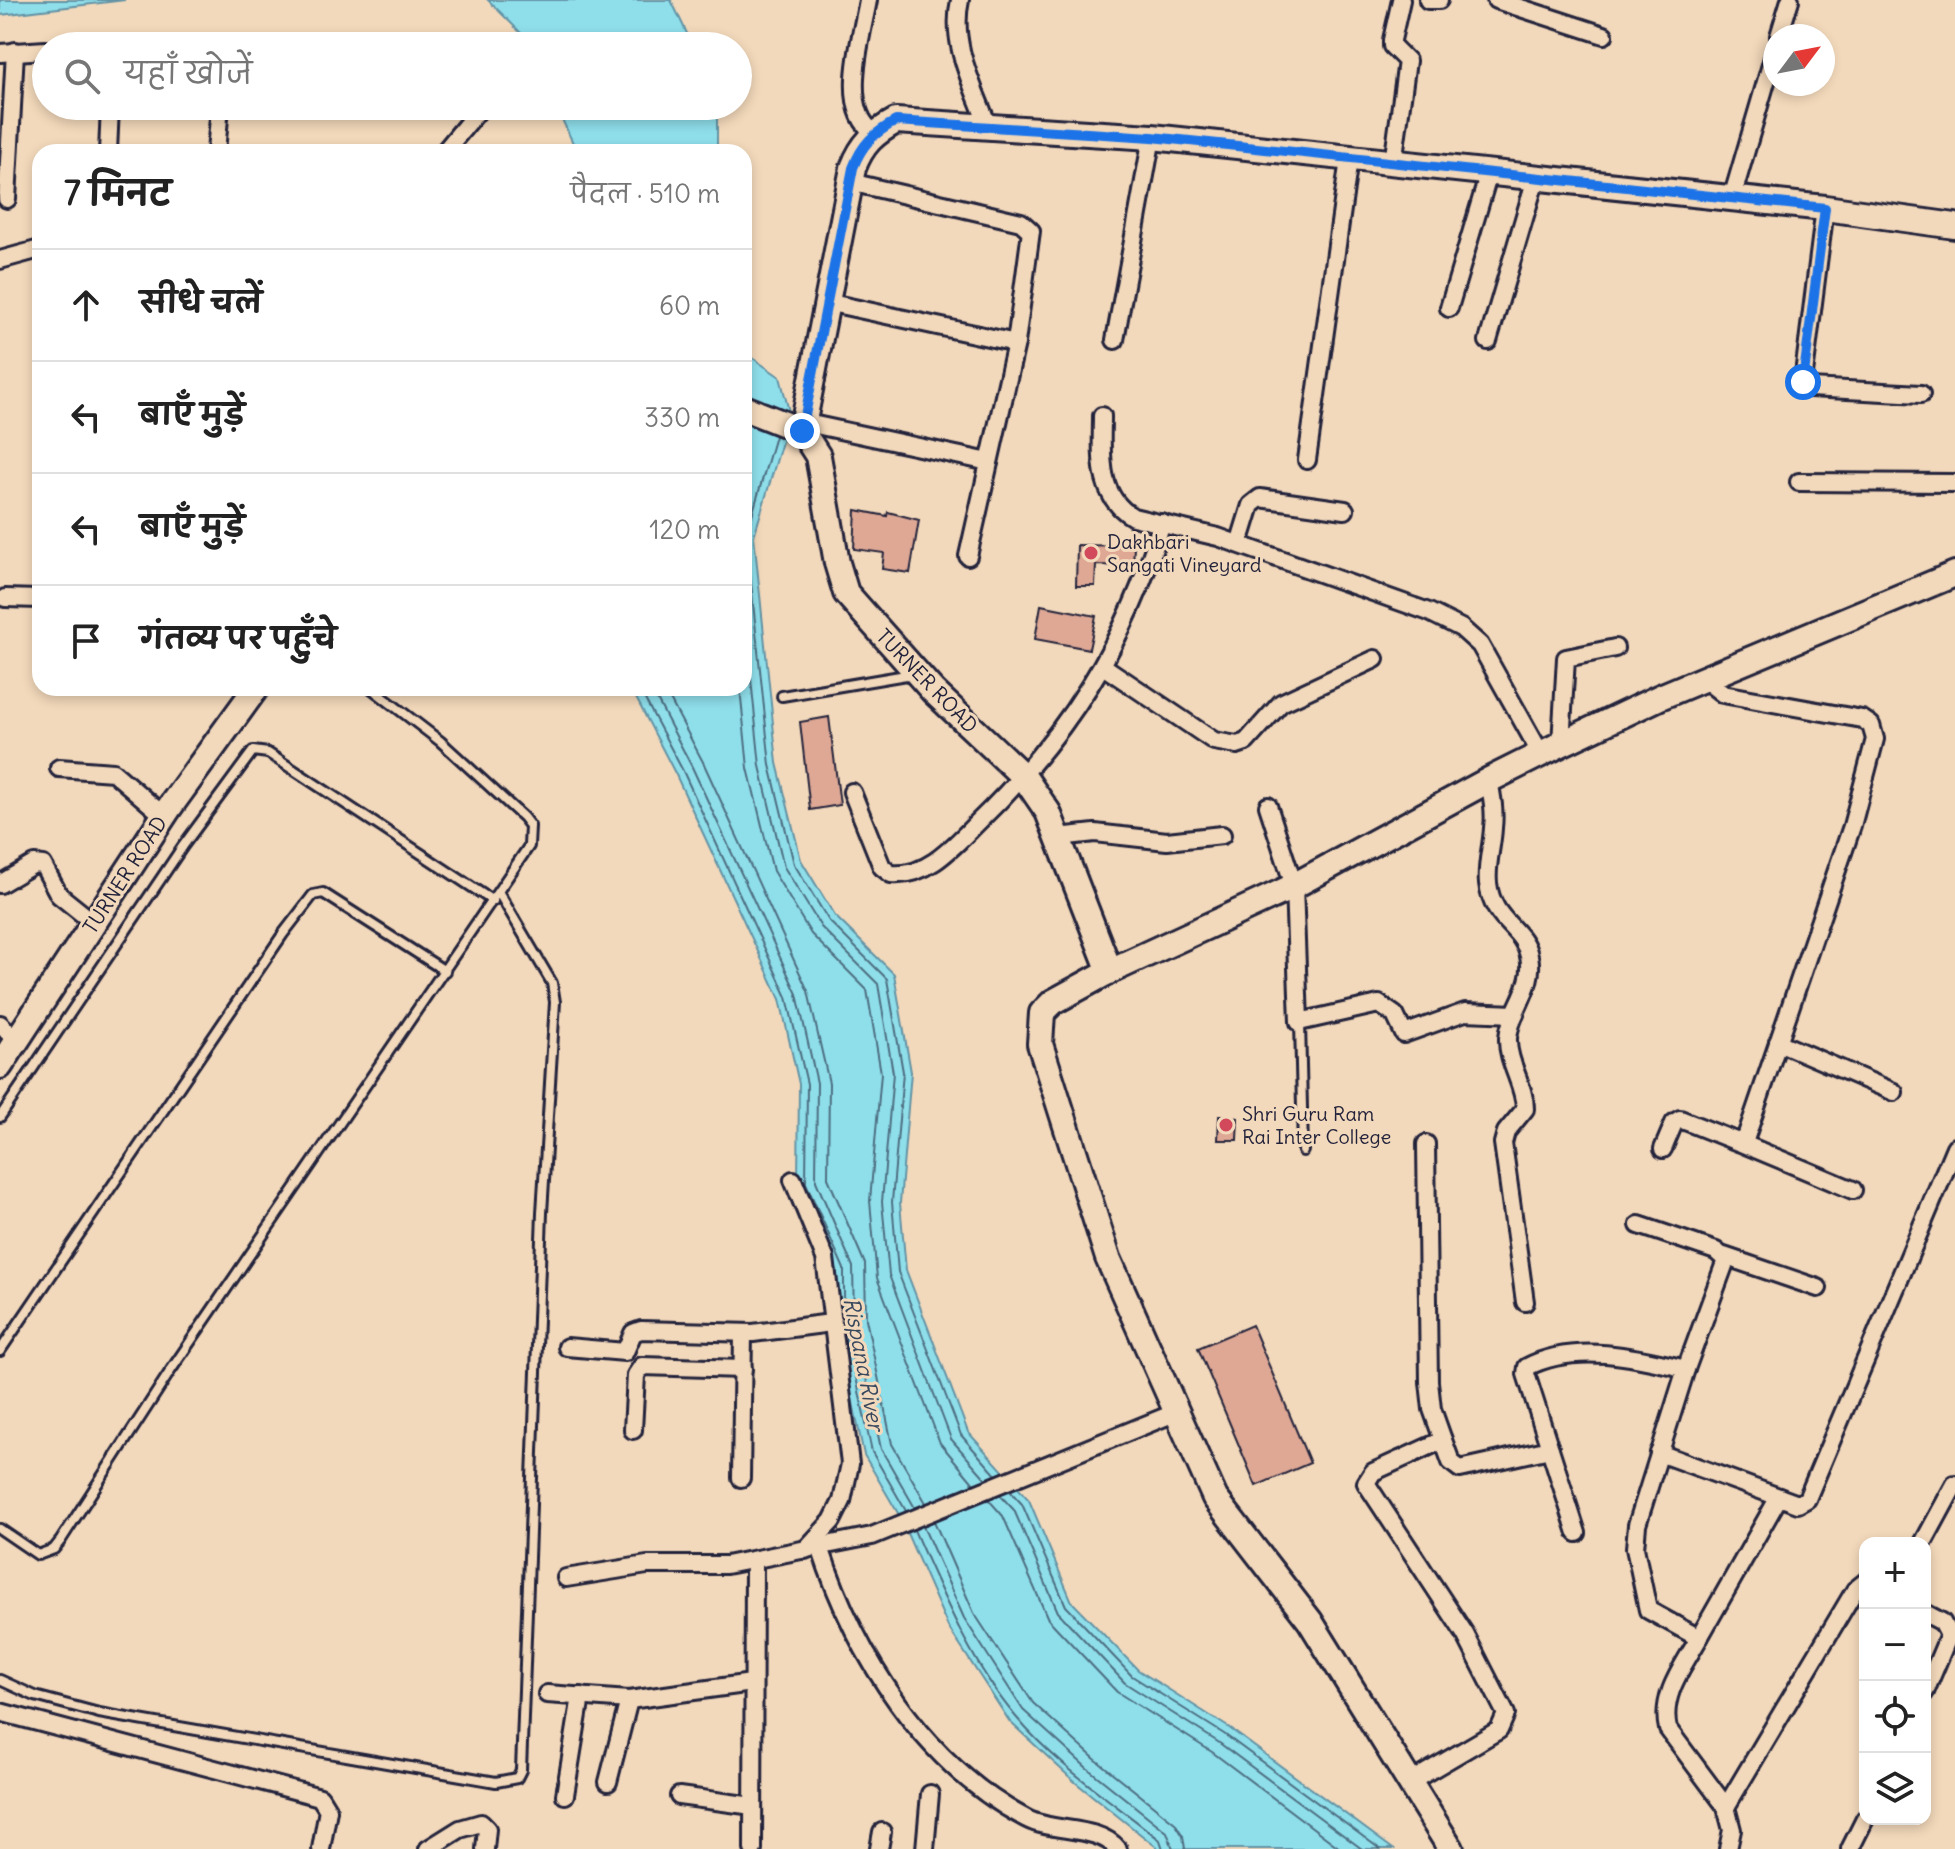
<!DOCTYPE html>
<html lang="hi">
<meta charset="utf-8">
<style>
body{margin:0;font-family:Delius,"Playpen Sans Deva",sans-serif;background:#f2f2f2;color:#222}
.controls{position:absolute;right:24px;bottom:24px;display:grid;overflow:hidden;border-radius:16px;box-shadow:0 4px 12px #0003}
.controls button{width:72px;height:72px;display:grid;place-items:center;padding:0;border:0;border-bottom:2px solid #e0e0e0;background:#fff;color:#222;font:40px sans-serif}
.compass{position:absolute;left:1763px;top:24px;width:72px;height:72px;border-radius:50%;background:#fff;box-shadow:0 4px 12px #0003;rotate:58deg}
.stop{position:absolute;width:24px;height:24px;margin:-18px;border:6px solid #1a73e8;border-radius:50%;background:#fff}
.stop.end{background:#1a73e8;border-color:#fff;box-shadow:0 2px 8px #0008}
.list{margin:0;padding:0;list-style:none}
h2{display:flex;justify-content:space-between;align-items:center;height:104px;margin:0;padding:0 32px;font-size:34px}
h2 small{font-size:26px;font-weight:400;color:#767676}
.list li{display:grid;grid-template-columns:52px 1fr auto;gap:24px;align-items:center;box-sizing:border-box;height:112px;padding:0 32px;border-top:2px solid #e0e0e0}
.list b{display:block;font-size:30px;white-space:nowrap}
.list em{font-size:26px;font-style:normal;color:#767676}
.icon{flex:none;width:44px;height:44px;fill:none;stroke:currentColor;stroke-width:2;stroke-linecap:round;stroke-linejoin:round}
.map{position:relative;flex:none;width:1955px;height:1849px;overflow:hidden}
.search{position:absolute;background:#fff;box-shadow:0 4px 12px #0003;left:32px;top:32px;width:720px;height:88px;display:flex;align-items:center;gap:20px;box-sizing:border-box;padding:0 28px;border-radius:44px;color:#767676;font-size:30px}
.panel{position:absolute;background:#fff;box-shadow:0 4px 12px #0003;left:32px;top:144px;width:720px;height:552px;border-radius:24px}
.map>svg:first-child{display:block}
.water{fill:#8fdfeb;stroke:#6393a5;stroke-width:2}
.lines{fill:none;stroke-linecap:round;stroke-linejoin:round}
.shore{stroke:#4e6e81;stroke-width:2}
.building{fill:#dea895;stroke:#22223b;stroke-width:2}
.lane-casing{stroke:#22223b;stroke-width:14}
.street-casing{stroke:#22223b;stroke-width:22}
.secondary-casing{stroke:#22223b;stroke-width:30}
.lane{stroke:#f3d9bb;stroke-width:8}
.street{stroke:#f3d9bb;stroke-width:16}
.secondary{stroke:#f3d9bb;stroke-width:24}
.route{stroke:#1a73e8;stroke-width:10}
.poi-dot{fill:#d1495b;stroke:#f3d9bb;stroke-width:3}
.labels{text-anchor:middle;stroke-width:6;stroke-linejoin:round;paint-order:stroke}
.poi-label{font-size:20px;fill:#22223b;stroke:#f3d9bb;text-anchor:start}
.street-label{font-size:20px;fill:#22223b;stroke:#f3d9bb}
.water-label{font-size:22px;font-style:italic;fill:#38485e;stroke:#f3d9bb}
</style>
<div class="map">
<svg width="1955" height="1849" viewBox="0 0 1955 1849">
<rect width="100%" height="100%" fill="#f3d9bb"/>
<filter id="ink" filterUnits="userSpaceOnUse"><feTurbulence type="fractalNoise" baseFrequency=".0125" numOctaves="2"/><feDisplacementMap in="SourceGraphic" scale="16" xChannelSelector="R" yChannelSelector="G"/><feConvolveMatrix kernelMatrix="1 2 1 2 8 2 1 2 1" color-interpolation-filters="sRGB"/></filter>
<g filter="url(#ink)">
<g class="water">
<path d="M0 0H125L0 15Z"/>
<path d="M488 0H671L693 46H529L525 37Z"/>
<path d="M556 106H717V152H577Z"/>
<path d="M744 352 780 377 790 415 754 536 777 763 801 860 835 916 894 974 911 1072 900 1203 906 1270 968 1432 1029 1500 1072 1602 1138 1670 1228 1727 1393 1849H1159L1075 1782 1010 1722 948 1627 899 1515 864 1455 836 1322V1272L798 1185 799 1084 780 999 676 775 631 688H744Z"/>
</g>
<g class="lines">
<g class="shore">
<path d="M775 436 746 536 770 765 794 864 829 921 887 979 903 1072 892 1202 898 1272 961 1435 996 1475"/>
<path d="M744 611 760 766 784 867 821 927 878 984 893 1073 882 1202 889 1275 951 1439 986 1479"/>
<path d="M639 688 683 771 787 997 807 1084 806 1183 844 1269V1321L872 1452 906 1511"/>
<path d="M651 688 692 767 797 994 817 1083 816 1181 853 1267 854 1320 881 1449 915 1508"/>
<path d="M664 688 703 762 808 991 829 1083 828 1178 865 1264 866 1319 892 1444 926 1503"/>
<path d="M740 688 748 768 773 871 811 934 867 990 881 1073 870 1201 877 1278 940 1443 974 1484"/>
<path d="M1010 1491 1022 1504 1066 1606 1132 1676 1224 1734 1380 1849"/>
<path d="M1000 1495 1014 1510 1058 1612 1125 1683 1218 1742 1362 1849"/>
<path d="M988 1499 1003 1516 1048 1619 1117 1692 1212 1752 1341 1849"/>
<path d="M934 1521 974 1613 1033 1703 1095 1759 1175 1823 1183 1836 1185 1849"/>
<path d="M923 1526 964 1618 1023 1710 1087 1768 1167 1832 1173 1849"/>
<path d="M914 1530C942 1593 971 1664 1016 1717 1054 1763 1113 1802 1160 1840L1163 1849"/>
</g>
</g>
<g class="building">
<path d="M856 510 887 516 888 512 919 520 910 573 882 569 884 553 854 549Z"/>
<path d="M1077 545 1134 546 1133 566 1096 565 1095 586H1076Z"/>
<path d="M1041 605 1096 616 1089 649 1035 639Z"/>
<path d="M829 717 840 805 810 810 800 722Z"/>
<path d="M1219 1116 1238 1118 1237 1140H1218Z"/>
<path d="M1252 1325 1310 1463 1256 1486 1198 1348Z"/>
</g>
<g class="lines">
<g class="lane-casing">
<g id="lane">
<path d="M782 696 912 674"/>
<path d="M1300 1022 1303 1151"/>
<path d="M0 1117 183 846 253 751 268 753 493 901"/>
<path d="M0 1351 283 934 313 895 323 893 445 971"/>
<path d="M0 1529 38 1555 54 1549 61 1540 171 1370 529 846 530 826 523 817 440 741 371 688"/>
<path d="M0 1680 35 1696 99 1713 496 1782 517 1778 521 1770 542 1213 555 1002 552 983 499 893"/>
</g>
</g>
<g class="street-casing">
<g id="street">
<path d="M868 0C862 36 838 111 875 133"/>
<path d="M960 0C950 44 973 85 988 126"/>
<path d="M1428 0H1439"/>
<path d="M1496 0 1604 35"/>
<path d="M1779 36 1790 0"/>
<path d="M0 53 46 50"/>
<path d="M108 152 110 106"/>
<path d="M216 152 220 106"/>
<path d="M444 152 482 106"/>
<path d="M1393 163 1407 61 1392 46V40L1401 0"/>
<path d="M850 182 1021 222 1031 231 1016 343 968 556"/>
<path d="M1732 198 1775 51"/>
<path d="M7 199 15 51"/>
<path d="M1825 208 1803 382 1810 388 1921 394"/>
<path d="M0 260 40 249"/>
<path d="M826 302 1016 343"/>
<path d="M1449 308 1489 173"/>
<path d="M1115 340 1152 137"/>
<path d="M1488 341 1536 178"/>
<path d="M1102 416C1102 452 1096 496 1133 517L1218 537 1429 612 1461 628 1480 645 1542 756"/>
<path d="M802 422 989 462"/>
<path d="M1307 460 1349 159"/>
<path d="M1799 482 1955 483"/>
<path d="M1239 544 1251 505 1260 498 1345 510"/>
<path d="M5 598 40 599"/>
<path d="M1103 666 1214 741 1237 745 1246 742 1281 703 1375 659"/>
<path d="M1561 744 1566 658 1615 648"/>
<path d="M59 768 113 772 164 816"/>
<path d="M1489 780C1492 796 1495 812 1493 828 1492 847 1486 865 1488 883 1492 922 1524 928 1529 956 1536 987 1510 1009 1508 1038 1507 1063 1525 1085 1525 1109L1506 1132 1503 1143 1525 1302"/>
<path d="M852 792 882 867 891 874C926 878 953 847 976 824 1067 736 1126 644 1162 523"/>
<path d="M1268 806 1294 886 1299 1022 1379 1004 1395 1015 1404 1034 1465 1012 1515 1014"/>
<path d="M1058 837 1095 833 1167 841 1222 835"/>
<path d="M0 884 34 864 43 865 59 895 94 923"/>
<path d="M0 1024 17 1041"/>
<path d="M1778 1042 1894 1092"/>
<path d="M1741 1143 1853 1190"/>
<path d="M1663 1149 1674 1123 1680 1119 1738 1142 1746 1137 1852 826 1875 739 1871 725 1862 719 1723 694 1704 679"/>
<path d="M793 1180 825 1258 850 1464 842 1501 832 1521 805 1550"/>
<path d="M1639 1225 1716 1251 1726 1260 1686 1369 1637 1525 1635 1548 1648 1610 1699 1638 1779 1497 1798 1504 1807 1499 1955 1147"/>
<path d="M1724 1256 1818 1288"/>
<path d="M567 1347 625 1352 633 1333 641 1330 753 1333 831 1323"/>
<path d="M633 1430 636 1375 642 1366 743 1369"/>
<path d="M1443 1440 1451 1462 1460 1469 1550 1449"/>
<path d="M1659 1453 1779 1497"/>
<path d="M741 1478 743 1333"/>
<path d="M1577 1533 1526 1374 1527 1367C1575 1342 1637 1357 1686 1369"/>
<path d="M1923 1543 1955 1484"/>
<path d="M820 1547C855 1655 924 1765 1027 1819 1054 1833 1098 1825 1118 1849"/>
<path d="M566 1578 647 1565H726L872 1536 1177 1412"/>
<path d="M1925 1613 1942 1622 1949 1635 1925 1692"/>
<path d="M1699 1638C1683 1667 1660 1695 1668 1729L1726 1807"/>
<path d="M547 1694 629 1700 752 1683"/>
<path d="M0 1712 320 1797 328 1810 321 1849"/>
<path d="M1412 1781 1499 1730 1506 1714 1465 1634 1366 1483 1373 1472 1443 1440 1432 1409 1429 1382 1426 1144"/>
<path d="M608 1782 629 1700"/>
<path d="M565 1795 581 1696"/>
<path d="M679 1796 753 1806"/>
<path d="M428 1849 460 1829 481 1823 487 1829 485 1849"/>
<path d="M753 1849 754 1561"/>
<path d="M879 1849 882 1832"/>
<path d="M925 1849 930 1794"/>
<path d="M1728 1849 1732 1830 1726 1807 1855 1590 1865 1582"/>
<path d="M1850 1849 1865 1819"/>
</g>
</g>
<g class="secondary-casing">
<g id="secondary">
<path d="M744 408 802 431 818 456 837 563 846 593 933 691 1024 777 1048 812 1109 969 1106 973"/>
<path d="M802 431 853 168C862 144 874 133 896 121L1152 137 1825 208 1955 226"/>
<path d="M0 1066 169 808 256 688"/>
<path d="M1451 1849 1310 1621 1215 1498 1108 1258 1040 1044 1042 1013 1053 1002 1106 973 1288 889 1489 780 1561 744 1660 697 1955 574"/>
</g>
</g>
<use href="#lane" class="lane"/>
<use href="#street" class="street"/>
<use href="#secondary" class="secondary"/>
</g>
</g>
<g class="lines" filter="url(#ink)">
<path class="route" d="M802 431 853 168C862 144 874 133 896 121L1152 137 1825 208 1803 382"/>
</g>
<g class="poi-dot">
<circle cx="1091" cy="553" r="8"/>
<circle cx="1226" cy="1125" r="8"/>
</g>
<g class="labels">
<g class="poi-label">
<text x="1107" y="549">Dakhbari<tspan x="1107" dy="23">Sangati Vineyard</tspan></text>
<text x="1242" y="1121">Shri Guru Ram<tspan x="1242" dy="23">Rai Inter College</tspan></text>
</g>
<g class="street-label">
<text transform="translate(927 681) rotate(46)" y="7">TURNER ROAD</text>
<text transform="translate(125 875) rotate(-57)" y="7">TURNER ROAD</text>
</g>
<g class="water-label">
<text transform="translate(864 1364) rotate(79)" y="8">Rispana River</text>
</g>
</g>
</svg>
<div class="controls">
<button>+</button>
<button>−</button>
<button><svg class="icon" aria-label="locate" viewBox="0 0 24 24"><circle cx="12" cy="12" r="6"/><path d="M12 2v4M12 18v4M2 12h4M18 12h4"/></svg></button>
<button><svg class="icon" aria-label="layers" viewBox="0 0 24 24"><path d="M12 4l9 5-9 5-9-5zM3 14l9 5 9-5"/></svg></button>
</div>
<svg class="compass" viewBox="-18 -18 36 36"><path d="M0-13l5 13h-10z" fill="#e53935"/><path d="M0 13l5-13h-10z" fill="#767676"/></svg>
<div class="stop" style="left:1803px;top:382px"></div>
<div class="stop end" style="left:802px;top:431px"></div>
<div class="search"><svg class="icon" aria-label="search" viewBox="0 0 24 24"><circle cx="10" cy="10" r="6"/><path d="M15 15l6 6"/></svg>यहाँ खोजें</div>
<section class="panel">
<h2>7 मिनट<small>पैदल · 510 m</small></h2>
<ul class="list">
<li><svg class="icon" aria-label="ahead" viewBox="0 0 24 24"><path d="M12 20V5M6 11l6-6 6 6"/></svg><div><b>सीधे चलें</b></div><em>60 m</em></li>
<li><svg class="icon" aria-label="left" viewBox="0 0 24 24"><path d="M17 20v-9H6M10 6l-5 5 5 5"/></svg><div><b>बाएँ मुड़ें</b></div><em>330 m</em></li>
<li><svg class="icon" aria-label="left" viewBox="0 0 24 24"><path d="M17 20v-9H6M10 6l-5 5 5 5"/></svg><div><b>बाएँ मुड़ें</b></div><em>120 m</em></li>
<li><svg class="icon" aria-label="arrive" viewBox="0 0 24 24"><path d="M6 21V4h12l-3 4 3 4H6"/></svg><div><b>गंतव्य पर पहुँचे</b></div></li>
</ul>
</section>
</div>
